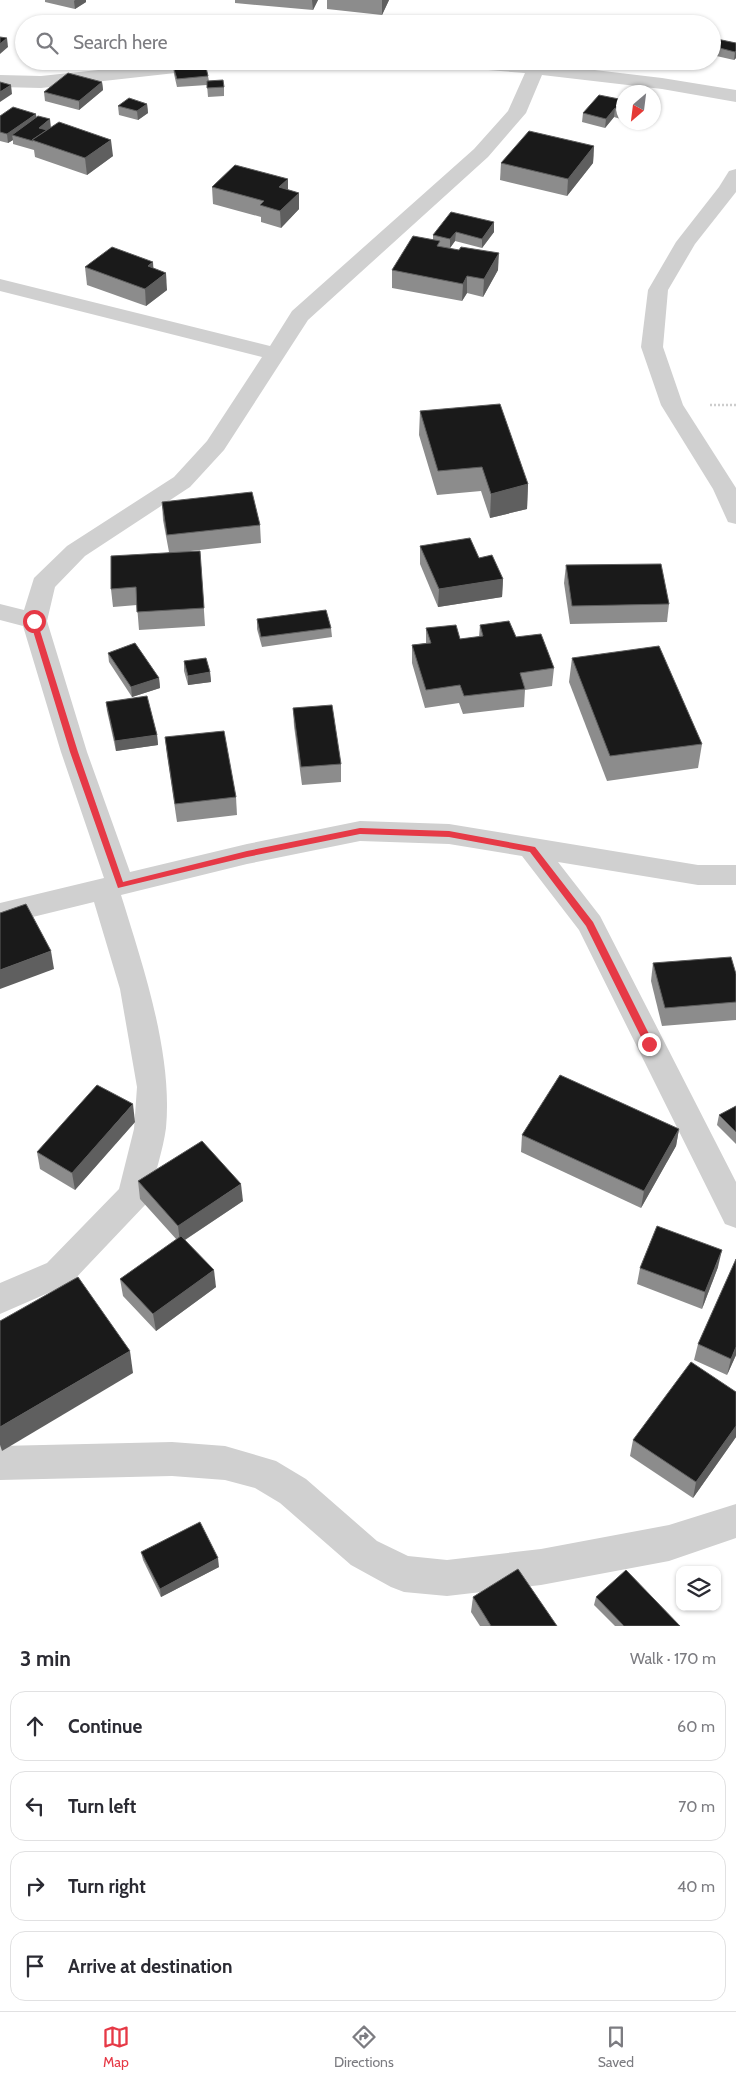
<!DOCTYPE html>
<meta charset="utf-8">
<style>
body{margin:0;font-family:Cabin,sans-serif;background:#f7f7f7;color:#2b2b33}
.controls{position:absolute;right:15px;bottom:15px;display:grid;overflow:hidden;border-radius:10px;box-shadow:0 1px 4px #0004}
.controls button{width:45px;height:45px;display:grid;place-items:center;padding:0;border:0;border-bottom:1px solid #e1e1e2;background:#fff;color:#2b2b33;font:25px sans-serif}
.compass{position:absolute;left:616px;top:85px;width:45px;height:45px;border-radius:50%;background:#fff;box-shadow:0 1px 4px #0004;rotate:208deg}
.stop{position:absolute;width:15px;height:15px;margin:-11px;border:4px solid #e63946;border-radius:50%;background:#fff}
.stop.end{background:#e63946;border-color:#fff;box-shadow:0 1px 5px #0008}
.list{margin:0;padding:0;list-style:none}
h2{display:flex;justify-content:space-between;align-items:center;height:65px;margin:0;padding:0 20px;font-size:21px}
h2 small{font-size:16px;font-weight:400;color:#7c7c81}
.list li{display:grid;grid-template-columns:32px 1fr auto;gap:15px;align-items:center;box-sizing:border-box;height:70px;margin:0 10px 10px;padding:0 10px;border:1px solid #e1e1e2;border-radius:15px}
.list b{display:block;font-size:19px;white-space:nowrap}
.list em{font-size:16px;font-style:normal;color:#7c7c81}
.icon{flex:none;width:28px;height:28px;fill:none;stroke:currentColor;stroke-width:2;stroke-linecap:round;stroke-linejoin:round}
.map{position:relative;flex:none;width:736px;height:1626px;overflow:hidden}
.search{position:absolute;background:#fff;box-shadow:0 1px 4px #0004;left:15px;right:15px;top:15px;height:55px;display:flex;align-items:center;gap:12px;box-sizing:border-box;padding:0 18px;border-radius:28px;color:#7c7c81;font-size:19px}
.sheet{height:385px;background:#fff}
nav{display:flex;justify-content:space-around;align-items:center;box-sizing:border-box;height:70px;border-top:1px solid #e1e1e2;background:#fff;font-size:14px;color:#7c7c81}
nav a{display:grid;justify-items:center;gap:2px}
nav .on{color:#e63946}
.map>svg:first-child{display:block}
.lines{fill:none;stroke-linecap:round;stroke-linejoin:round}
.path{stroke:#cdcdcd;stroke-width:2.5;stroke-dasharray:2 2;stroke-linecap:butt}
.minor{fill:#d0d0d0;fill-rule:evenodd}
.wall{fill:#8c8c8c}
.shaded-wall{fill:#5f5f5f}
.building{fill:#1a1a1a;stroke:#5f5f5f}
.route{fill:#e63946}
</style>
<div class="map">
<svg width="736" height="1626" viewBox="0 0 736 1626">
<rect width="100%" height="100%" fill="#fff"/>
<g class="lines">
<path class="path" d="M710 405H736"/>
<g class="minor">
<path d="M184 61H247L244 65 238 66 41 88 0 87V75L41 76Z"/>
<path d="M429 61 536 63 662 78 736 90V102L662 89 542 75 526 113 488 157 308 320 224 450 190 487 85 556 55 587 47 621 87 752 130 872 247 844 360 821 449 824 698 865H736V885H698L558 862 600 916 736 1182V1228L725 1224 579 930 522 856 449 844 360 841 247 864 121 895C143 966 173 1054 166 1128 163 1150 155 1173 150 1195L145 1205 71 1283 0 1314V1283L47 1263 119 1189 134 1129 137 1087 120 989 94 902 0 925V903L104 878 61 752 23 626 0 620V604L24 610 34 578 67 546 174 477 207 441 262 357 0 291V279L270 346 292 311 474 149 508 111 525 73 438 66 432 65Z"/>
<path d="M736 169V192L695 244 668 290 663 347 683 405 736 488V524L728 522 713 489 661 405 641 347 648 290 676 242 719 187 729 171Z"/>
<path d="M172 1442 225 1446 276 1461 306 1479 377 1541 408 1556 447 1560 541 1549 669 1525 736 1504V1538L669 1561 541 1585 447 1596 404 1592 391 1587 351 1565 280 1503 255 1488 225 1480 172 1476 0 1480V1446Z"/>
</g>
</g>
<g class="wall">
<path d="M45 0H86V2L75 9 45 2Z"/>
<path d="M235 0H318L313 10 235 3Z"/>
<path d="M327 0H389L382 15 327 9Z"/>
<path d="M712 38 736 43V58L734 60 712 55Z"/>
<path d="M173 66 208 76 209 81 224 87V96L208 97 207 85 177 87 174 74Z"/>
<path d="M102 82 103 90 79 110 45 101 44 92Z"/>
<path d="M624 100V120L614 117 605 128 582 122 583 113Z"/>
<path d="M147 104 148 113 138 120 119 115 118 106Z"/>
<path d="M0 116 36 118 51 128 113 156 87 175 35 157 34 150 13 144V140L8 143 0 141Z"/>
<path d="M636 122H651L649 126Z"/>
<path d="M594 146 593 163 567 196 500 180 501 163Z"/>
<path d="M288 179V190L299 193V209L281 228 261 222V217L213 204 212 187Z"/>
<path d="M494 222V232L482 248 455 241 450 248 498 270 483 297 467 293 462 301 392 288V270L433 240V235Z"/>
<path d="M85 267 154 268 167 290 146 306 87 285Z"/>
<path d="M420 411 528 484 527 509 490 518 481 491 437 495 419 435Z"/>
<path d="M162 502 260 525 261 543 182 552 200 551 205 626 139 630 137 605 113 607 111 589 169 552 163 520Z"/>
<path d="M420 546 503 579 502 597 438 607 420 564Z"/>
<path d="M566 565 669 604 667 622 570 624 564 583Z"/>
<path d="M257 619 331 628 332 637 262 647 257 629Z"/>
<path d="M480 625 516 637 554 668 552 686 525 690 524 707 463 714 459 703 425 708 412 663V645L426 643V628L460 639 479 637Z"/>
<path d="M108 653 159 678 160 688 132 697 109 662Z"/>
<path d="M572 658 702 744 698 768 607 781 569 682Z"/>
<path d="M184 661 210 672 211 682 188 685 184 671Z"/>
<path d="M106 702 157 735 158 745 116 751 107 711Z"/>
<path d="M293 708 341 764V782L302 785 294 726Z"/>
<path d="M165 737 236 797 237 815 177 822 167 755Z"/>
<path d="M653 963 736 974V1020L662 1026 651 981Z"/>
<path d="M736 1106V1144L717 1125 719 1115Z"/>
<path d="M135 1122 75 1190 40 1169 37 1152Z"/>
<path d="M679 1129 676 1146 641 1208 521 1152 522 1135Z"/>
<path d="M138 1181 243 1201 185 1240 216 1287 156 1331 123 1296 120 1279 177 1240 140 1199Z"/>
<path d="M718 1267 702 1309 637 1284 640 1268Z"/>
<path d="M698 1344 736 1355 727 1375 694 1360Z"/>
<path d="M736 1392V1437L693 1498 630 1456 633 1440Z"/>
<path d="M141 1552 219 1567 161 1597 143 1560Z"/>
<path d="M473 1597 557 1626H480L471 1612Z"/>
<path d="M596 1597 680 1626H615L594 1605Z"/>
</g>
<g class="shaded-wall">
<path d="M75 0H86V2L75 9 74 1Z"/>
<path d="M312 0H318L313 10Z"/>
<path d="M382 0H389L382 15Z"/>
<path d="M7 38 8 47 0 54V44Z"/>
<path d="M736 51V58L734 60 735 52Z"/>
<path d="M102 82 103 90 79 110V101Z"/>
<path d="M11 85 12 94 0 102V92Z"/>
<path d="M147 104 148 113 138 120 137 111Z"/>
<path d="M615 108 614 117 605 128 606 119Z"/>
<path d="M656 108V117L654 119V112Z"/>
<path d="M36 114 37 123 12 135 13 140 8 143 7 134Z"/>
<path d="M50 119 51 128 40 136 39 128Z"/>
<path d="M111 140 113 156 87 175 85 158Z"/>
<path d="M594 146 593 163 567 196 568 179Z"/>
<path d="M288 179V196L279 187Z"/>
<path d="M299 193V209L281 228 280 211Z"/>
<path d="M494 222V232L482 248V239Z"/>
<path d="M456 232 455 241 450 248V239Z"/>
<path d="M499 253 498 270 483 297 484 279Z"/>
<path d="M153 262 154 279 148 266Z"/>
<path d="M166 273 167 290 146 306 145 289Z"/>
<path d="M467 276V293L462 301 463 284Z"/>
<path d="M528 484 527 509 490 518 491 494Z"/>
<path d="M503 579 502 597 438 607 439 589Z"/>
<path d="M210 672 211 682 188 685V676Z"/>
<path d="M159 678 160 688 132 697 131 687Z"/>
<path d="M157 735 158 745 116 751 115 741Z"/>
<path d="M51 951 54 969 0 989V970Z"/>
<path d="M133 1104 135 1122 75 1190 72 1173Z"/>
<path d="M679 1129 676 1146 641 1208 644 1191Z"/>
<path d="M241 1184 243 1201 180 1243 178 1226Z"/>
<path d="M722 1250 718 1267 702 1309 705 1292Z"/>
<path d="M214 1270 216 1287 156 1331 153 1314Z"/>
<path d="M736 1347V1355L727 1375 731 1359Z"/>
<path d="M130 1351 133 1373 2 1451 0 1445V1427Z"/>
<path d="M736 1426V1437L693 1498 696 1482Z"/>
<path d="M218 1558 219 1567 161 1597 160 1589Z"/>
</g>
<g class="building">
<path d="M0 37 7 38 0 44Z"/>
<path d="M712 38 736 43V51L735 52 712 46Z"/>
<path d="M205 63 208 76 177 79 173 66Z"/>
<path d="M68 73 102 82 79 101 44 92Z"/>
<path d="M223 80 224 87 207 88V81Z"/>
<path d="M0 82 11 85 0 92Z"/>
<path d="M599 95 624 100V110L615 108 606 119 583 113Z"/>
<path d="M129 98 147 104 137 111 118 106Z"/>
<path d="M13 107 36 114 7 134 0 132V116Z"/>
<path d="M38 116 50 119 39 128 47 130 32 140 33 141 12 135Z"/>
<path d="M59 122 111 140 85 158 32 140Z"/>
<path d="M529 131 594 146 568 179 501 163Z"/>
<path d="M235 165 288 179 279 187 299 193 280 211 260 205 264 201 212 187Z"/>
<path d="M451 212 494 222 482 239 456 232 450 239 433 235Z"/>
<path d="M413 236 440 241 437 246 459 250 461 247 499 253 484 279 467 276 463 284 392 270Z"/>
<path d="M112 247 153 262 148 266 166 273 145 289 85 267Z"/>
<path d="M500 404 528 484 491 494 482 467 438 471 420 411Z"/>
<path d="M252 492 260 525 167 535 162 502Z"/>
<path d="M470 538 479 558 492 555 503 579 439 589 420 546Z"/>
<path d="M200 551 204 608 137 612 136 587 111 589V556Z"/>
<path d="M661 564 669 604 572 606 566 565Z"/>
<path d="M326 610 331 628 261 637 257 619Z"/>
<path d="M509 621 516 637 541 634 554 668 520 673 525 689 464 696 460 685 426 690 412 645 431 643 426 628 456 625 460 639 483 636 480 625Z"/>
<path d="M135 643 159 678 131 687 108 653Z"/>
<path d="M659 646 702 744 610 756 572 658Z"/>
<path d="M206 658 210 672 188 676 184 661Z"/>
<path d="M147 696 157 735 115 741 106 702Z"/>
<path d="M332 705 341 764 301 767 293 708Z"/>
<path d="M224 731 236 797 175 804 165 737Z"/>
<path d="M26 904 51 951 0 970V913Z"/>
<path d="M731 957 736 974V1002L665 1008 653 963Z"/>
<path d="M560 1075 679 1129 644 1191 522 1135Z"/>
<path d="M97 1085 133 1104 72 1173 37 1152Z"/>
<path d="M736 1106V1132L719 1115Z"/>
<path d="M202 1141 241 1184 178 1226 138 1181Z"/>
<path d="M657 1226 722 1250 705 1292 640 1268Z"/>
<path d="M181 1236 214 1270 153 1314 120 1279Z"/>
<path d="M736 1259V1347L731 1359 698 1344Z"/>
<path d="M78 1277 130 1351 0 1427V1321Z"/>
<path d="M691 1362 736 1392V1426L696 1482 633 1440Z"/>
<path d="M200 1522 218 1558 160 1589 141 1552Z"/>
<path d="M518 1569 557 1626H491L473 1597Z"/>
<path d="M626 1570 680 1626H624L596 1597Z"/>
</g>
<path class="route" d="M34 618 37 621 78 752 123 882 247 851 360 828 449 831 535 847 593 922 654 1044 652 1047H646L586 926 530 852 449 837 360 834 247 857 118 888 70 752 30 621Z"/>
</svg>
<div class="controls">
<button><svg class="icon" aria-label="layers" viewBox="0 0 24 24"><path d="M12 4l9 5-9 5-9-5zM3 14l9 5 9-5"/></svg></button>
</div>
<svg class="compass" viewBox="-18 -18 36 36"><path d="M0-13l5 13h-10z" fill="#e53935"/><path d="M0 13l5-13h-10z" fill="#7c7c81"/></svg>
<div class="stop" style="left:34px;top:621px"></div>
<div class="stop end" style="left:649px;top:1044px"></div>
<div class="search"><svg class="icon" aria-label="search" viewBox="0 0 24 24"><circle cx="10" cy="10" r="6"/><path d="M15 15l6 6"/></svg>Search here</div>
</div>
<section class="sheet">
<h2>3 min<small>Walk · 170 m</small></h2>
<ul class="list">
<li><svg class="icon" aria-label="ahead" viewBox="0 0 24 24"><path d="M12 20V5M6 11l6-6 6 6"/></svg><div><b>Continue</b></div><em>60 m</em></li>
<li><svg class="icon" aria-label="left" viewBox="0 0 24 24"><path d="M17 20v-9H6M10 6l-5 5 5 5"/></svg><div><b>Turn left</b></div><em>70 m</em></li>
<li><svg class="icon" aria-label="right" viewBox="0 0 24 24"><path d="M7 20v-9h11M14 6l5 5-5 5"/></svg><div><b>Turn right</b></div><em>40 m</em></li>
<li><svg class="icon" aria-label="arrive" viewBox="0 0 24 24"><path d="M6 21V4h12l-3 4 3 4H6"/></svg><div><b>Arrive at destination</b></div></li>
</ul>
</section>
<nav>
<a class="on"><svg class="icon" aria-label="map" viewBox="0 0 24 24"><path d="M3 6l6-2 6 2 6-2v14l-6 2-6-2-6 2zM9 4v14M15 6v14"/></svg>Map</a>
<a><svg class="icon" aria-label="directions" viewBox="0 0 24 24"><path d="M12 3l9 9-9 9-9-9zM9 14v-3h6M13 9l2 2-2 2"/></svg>Directions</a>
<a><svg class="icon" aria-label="saved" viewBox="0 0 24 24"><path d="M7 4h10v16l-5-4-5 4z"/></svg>Saved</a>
</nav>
